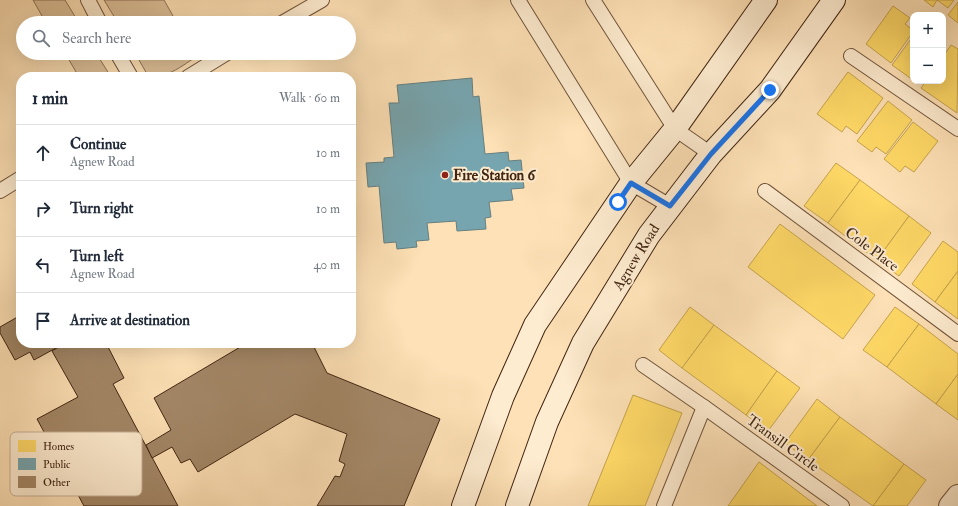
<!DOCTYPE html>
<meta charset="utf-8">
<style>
body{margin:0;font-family:"IM FELL Double Pica",serif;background:#f2f2f3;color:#1f2937}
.controls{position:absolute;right:12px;top:12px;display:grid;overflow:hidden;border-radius:8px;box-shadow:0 4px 16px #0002}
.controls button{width:36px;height:36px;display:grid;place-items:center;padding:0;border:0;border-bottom:1px solid #e0e1e3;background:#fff;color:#1f2937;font:20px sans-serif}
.stop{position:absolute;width:12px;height:12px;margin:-9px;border:3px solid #1a73e8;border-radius:50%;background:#fff}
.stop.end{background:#1a73e8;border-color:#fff;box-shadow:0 1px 4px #0008}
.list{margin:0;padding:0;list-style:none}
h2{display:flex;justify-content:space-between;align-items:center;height:52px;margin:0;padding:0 16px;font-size:17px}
h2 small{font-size:13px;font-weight:400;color:#747a83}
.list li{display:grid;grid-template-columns:26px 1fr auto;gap:12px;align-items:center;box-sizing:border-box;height:56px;padding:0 16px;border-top:1px solid #e0e1e3}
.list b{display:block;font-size:15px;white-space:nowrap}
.list p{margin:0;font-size:13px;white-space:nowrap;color:#747a83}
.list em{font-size:13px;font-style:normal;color:#747a83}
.icon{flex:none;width:22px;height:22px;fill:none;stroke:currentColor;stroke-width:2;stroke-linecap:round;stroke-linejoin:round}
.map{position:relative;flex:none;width:958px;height:506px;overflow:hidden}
.search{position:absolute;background:#fff;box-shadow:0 4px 16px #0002;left:16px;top:16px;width:340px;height:44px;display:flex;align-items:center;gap:10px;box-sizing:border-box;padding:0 14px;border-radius:22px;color:#747a83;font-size:15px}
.panel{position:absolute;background:#fff;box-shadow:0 4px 16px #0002;left:16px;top:72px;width:340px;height:276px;border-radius:16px}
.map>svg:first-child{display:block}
.green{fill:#dec19a;stroke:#907356}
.homes{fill:#ffd966;stroke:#c6a34d}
.public{fill:#76a5af;stroke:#667f80}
.building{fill:#a38767;stroke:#412512}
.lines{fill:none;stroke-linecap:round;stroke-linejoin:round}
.service-casing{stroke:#70543b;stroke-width:16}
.minor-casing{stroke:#70543b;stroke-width:24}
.secondary-casing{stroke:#412512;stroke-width:24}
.service{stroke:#feecd0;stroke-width:14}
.minor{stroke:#feecd0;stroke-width:22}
.secondary{stroke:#feecd0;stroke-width:22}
.route{stroke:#1a73e8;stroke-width:5}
.poi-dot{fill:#8f2418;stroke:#feecd0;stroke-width:1.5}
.labels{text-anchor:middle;stroke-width:4;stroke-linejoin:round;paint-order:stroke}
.poi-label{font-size:15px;font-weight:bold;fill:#412512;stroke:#feecd0;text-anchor:start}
.street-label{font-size:15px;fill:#412512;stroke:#feecd0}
.key{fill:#feecd0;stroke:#c5b097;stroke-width:1}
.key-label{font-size:11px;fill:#412512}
</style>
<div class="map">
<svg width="958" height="506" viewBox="0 0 958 506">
<rect width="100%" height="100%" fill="#fee1b6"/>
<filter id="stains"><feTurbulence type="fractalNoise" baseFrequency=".005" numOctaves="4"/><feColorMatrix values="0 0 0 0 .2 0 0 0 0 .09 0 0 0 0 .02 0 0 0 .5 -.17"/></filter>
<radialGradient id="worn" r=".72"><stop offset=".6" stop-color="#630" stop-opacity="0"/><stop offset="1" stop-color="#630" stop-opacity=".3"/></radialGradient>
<g class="green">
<path d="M33 0H65L79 23H46Z"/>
<path d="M104 0H164L177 23H118Z"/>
<path d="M65 53H96L111 77H79Z"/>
<path d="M135 53H202C188 61 164 83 147 74Z"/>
</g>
<g class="homes">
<path d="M924 0H954L948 8 937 0 933 7Z"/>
<path d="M958 2V23L948 15Z"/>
<path d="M893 6 910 18 905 24 913 30V32L891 63 866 44Z"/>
<path d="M913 36V80L892 65Z"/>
<path d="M951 45 958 49 957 113 921 88 926 81H943V57Z"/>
<path d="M848 72 883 98 857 134 846 126 842 132 817 114Z"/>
<path d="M888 101 912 120 886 154 876 147 872 152 857 141Z"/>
<path d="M913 122 938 141 914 172 905 166 900 172 884 159Z"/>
<path d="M836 163 860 180 828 223 804 206Z"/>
<path d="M860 180 909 216 877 260 828 223Z"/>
<path d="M909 216 931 233 899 276 877 260Z"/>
<path d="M780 224 875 295 843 339 748 267Z"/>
<path d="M943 241 958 252V271L935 302 912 284Z"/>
<path d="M958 271V319L935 302Z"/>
<path d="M690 307 714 325 682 368 659 350Z"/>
<path d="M895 307 919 324 887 367 863 350Z"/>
<path d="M919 324 958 354V374L936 404 887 367Z"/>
<path d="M714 325 777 371 746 415 682 368Z"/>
<path d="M777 371 800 388 768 431 746 415Z"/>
<path d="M958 374V420L936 404Z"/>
<path d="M633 395 682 413 645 506H588Z"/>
<path d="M817 399 840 417 808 460 785 443Z"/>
<path d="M840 417 904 464 873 506 808 460Z"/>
<path d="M759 462 817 506H728Z"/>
<path d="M904 464 926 480 907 506H873Z"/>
</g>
<path class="public" d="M472 78 473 97 479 96 485 154 508 152 509 161 521 160 524 188 511 189 513 200 489 202 491 217 485 218 486 229 457 231 456 221 427 223 429 240 416 241 417 247 397 249 396 242 384 243 379 186 368 187 366 163 384 162V158L394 157 389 103H399L397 85Z"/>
<g class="building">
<path d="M21 315V343H65L34 360 30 352 15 360 0 333V327Z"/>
<path d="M65 343H106L124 378 113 384 178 506H84L37 419 78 397 52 351Z"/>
<path d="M247 343H312L327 373 440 419 404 506H317L335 476 340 477 345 464 339 461 347 434 295 414 198 472 190 459 181 463 172 447 152 458 146 445 171 430 154 398Z"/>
</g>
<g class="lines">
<g class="service-casing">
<g id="service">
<path d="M88 0 100 23"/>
<path d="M518 0 631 183 670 206"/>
<path d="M593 0 675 129 711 154"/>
<path d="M282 23 322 0"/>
<path d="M117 53 131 77"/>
<path d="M851 56 958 129"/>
<path d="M188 77 227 53"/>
<path d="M0 191 21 178"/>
<path d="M765 191 958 334"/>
<path d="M643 365 704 407"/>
<path d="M664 506 704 407 842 506"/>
</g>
</g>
<g class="minor-casing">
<path id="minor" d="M950 506 958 496"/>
</g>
<g class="secondary-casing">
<g id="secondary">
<path d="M463 506 503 396 535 325 631 183 675 129 766 0"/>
<path d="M517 506 547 422 583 343 649 235 711 154 770 90 834 0"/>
</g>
</g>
<use href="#service" class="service"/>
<use href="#minor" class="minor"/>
<use href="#secondary" class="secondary"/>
</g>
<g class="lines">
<path class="route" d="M618 202 631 183 670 206 711 154 770 90"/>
</g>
<circle class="poi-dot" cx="445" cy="175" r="4"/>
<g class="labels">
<g class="poi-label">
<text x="453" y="180">Fire Station 6</text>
</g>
<g class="street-label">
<text transform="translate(872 249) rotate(37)" y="5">Cole Place</text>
<text transform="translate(636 257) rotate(-58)" y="5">Agnew Road</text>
<text transform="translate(783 443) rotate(36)" y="5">Transill Circle</text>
</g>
</g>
<rect x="10" y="432" width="132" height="64" rx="6" class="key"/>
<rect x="18" y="440" width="18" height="12" fill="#ffd966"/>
<rect x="18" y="458" width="18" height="12" fill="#76a5af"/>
<rect x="18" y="476" width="18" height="12" fill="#a38767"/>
<g class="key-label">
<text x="43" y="450">Homes</text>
<text x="43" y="468">Public</text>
<text x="43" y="486">Other</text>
</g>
<rect width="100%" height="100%" filter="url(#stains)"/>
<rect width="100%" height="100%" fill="url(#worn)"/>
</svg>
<div class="controls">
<button>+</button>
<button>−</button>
</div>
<div class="stop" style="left:618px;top:202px"></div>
<div class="stop end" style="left:770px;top:90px"></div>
<div class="search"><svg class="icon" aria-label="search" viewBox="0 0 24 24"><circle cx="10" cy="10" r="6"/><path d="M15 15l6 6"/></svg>Search here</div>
<section class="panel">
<h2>1 min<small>Walk · 60 m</small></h2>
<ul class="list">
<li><svg class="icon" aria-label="ahead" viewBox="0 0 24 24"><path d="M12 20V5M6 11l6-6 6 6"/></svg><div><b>Continue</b><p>Agnew Road</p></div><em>10 m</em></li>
<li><svg class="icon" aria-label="right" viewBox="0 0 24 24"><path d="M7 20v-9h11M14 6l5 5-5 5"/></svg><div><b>Turn right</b></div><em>10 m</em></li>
<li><svg class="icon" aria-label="left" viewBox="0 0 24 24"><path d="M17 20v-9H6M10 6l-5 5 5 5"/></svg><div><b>Turn left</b><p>Agnew Road</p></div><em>40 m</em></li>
<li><svg class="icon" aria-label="arrive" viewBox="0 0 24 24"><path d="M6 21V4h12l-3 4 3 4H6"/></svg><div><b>Arrive at destination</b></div></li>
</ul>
</section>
</div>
